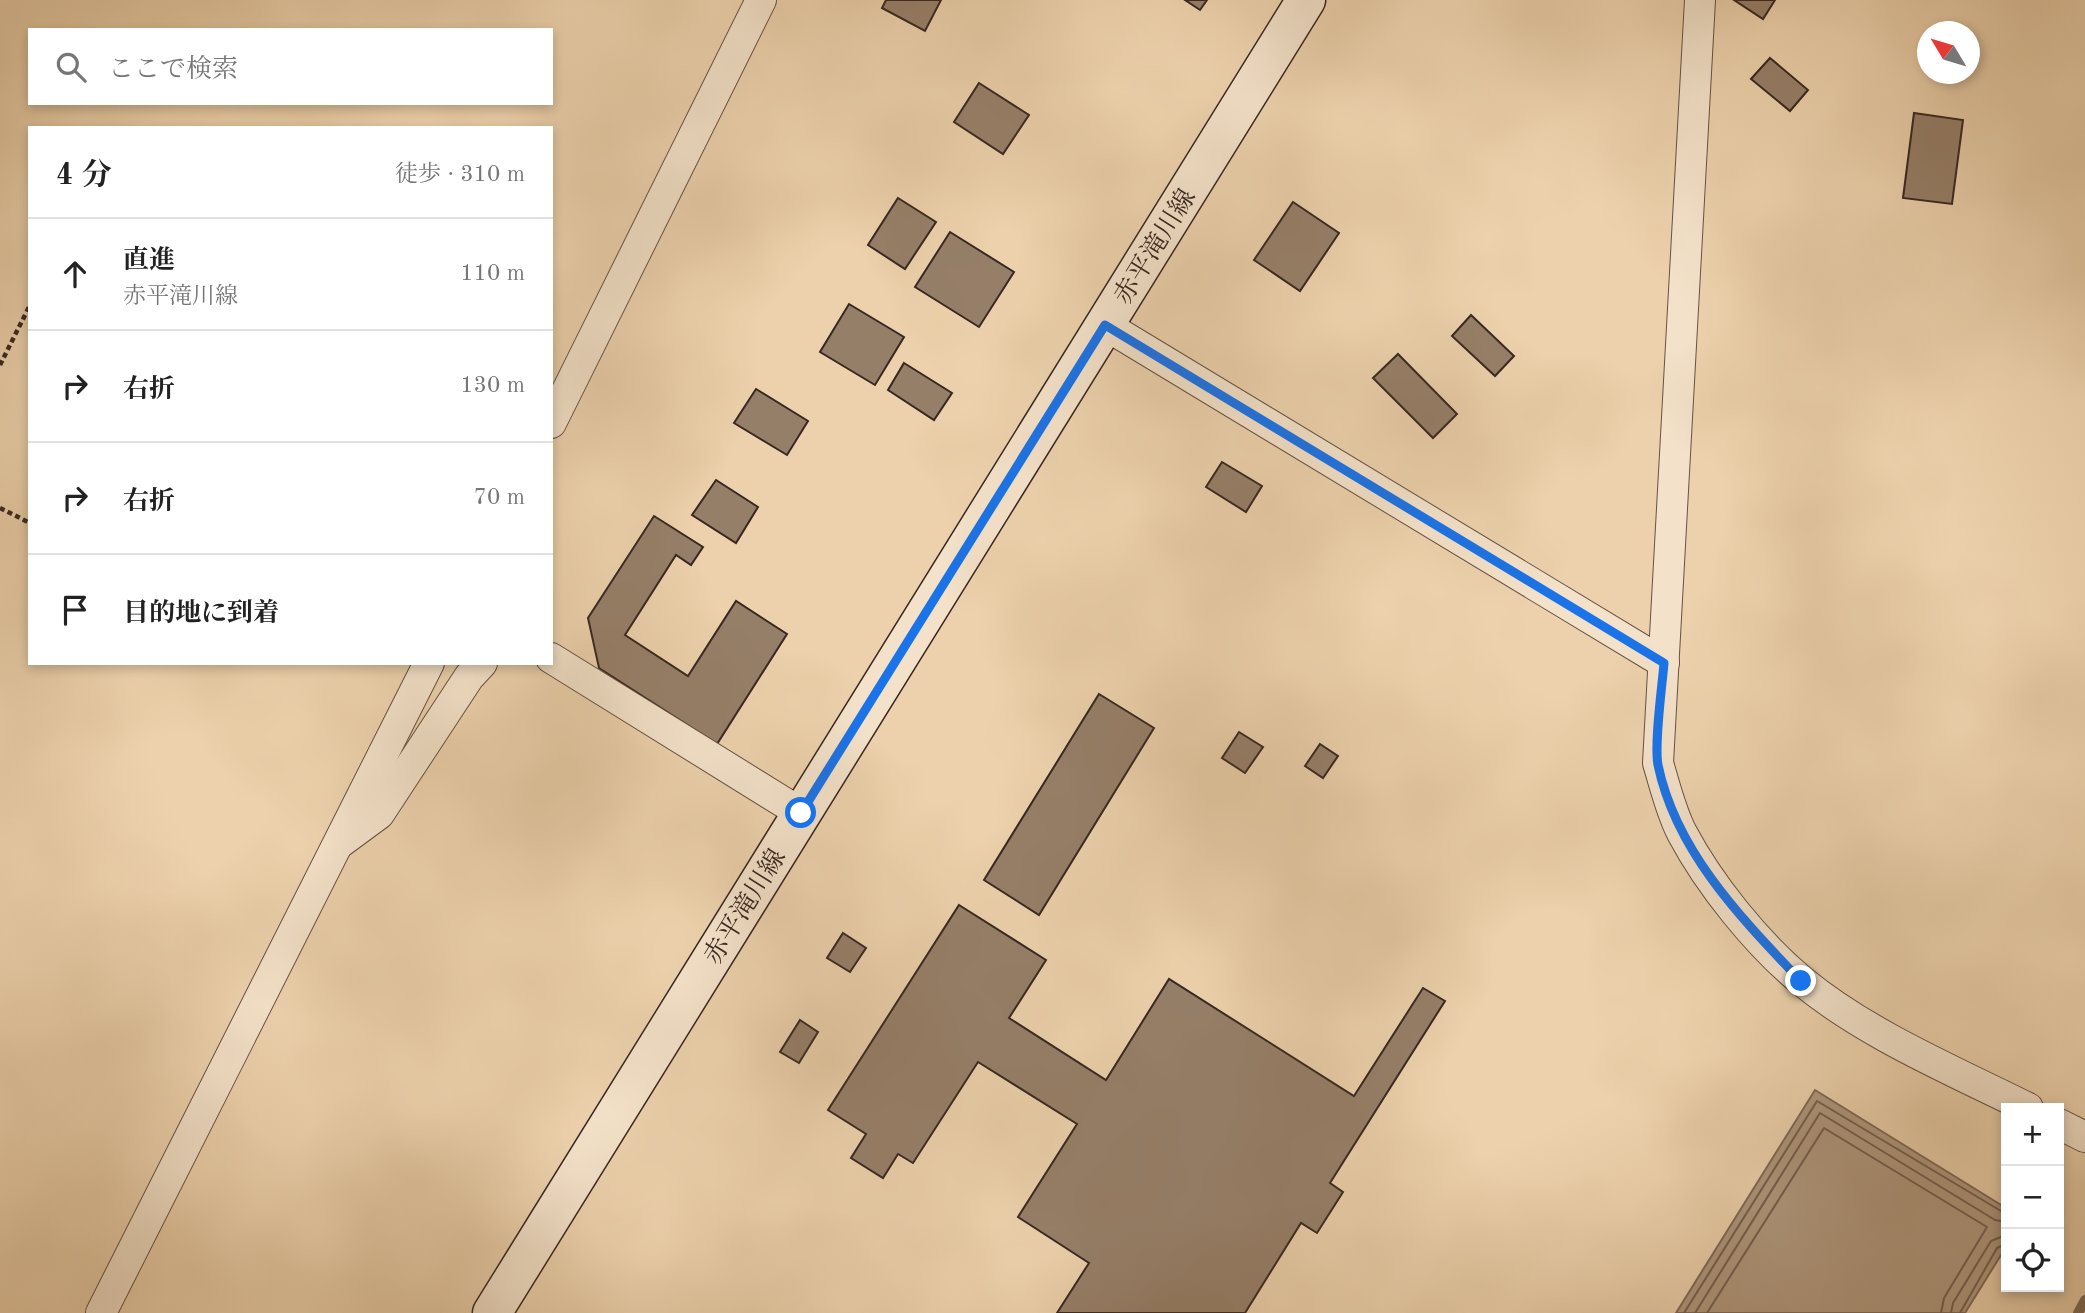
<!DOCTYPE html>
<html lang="ja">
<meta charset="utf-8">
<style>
body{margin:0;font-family:"Old Standard TT","Noto Serif JP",serif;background:#f6f6f6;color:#222}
.controls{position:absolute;right:21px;bottom:21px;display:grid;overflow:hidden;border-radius:0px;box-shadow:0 4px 10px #0003}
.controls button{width:63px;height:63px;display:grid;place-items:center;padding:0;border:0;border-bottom:2px solid #e0e0e0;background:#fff;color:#222;font:35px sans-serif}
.compass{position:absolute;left:1917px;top:21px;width:63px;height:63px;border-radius:50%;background:#fff;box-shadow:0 4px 10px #0003;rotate:308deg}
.stop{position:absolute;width:21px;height:21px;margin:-16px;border:5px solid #1a73e8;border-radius:50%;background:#fff}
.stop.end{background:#1a73e8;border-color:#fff;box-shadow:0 2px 7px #0008}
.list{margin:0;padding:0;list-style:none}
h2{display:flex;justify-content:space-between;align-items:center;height:91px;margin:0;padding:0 28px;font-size:30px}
h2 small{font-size:23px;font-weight:400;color:#767676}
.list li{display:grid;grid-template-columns:46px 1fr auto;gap:21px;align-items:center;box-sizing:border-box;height:112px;padding:0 28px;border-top:2px solid #e0e0e0}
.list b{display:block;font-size:26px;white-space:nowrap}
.list p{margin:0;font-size:23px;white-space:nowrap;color:#767676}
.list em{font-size:23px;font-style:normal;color:#767676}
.icon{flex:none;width:38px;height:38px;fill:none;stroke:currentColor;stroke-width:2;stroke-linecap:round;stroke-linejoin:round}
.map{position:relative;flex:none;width:2085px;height:1313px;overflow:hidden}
.search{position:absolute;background:#fff;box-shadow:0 4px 10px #0003;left:28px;top:28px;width:525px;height:77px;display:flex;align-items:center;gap:18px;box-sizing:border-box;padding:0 24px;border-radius:0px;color:#767676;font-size:26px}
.panel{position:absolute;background:#fff;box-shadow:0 4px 10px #0003;left:28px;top:126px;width:525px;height:539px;border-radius:0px}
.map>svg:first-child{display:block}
.water{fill:#af977d;stroke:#7f6a58;stroke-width:2}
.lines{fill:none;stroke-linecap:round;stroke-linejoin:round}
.shore{stroke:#745f4f;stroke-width:2}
.stream{stroke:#7f6a58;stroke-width:10}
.building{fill:#967f69;stroke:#382721;stroke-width:2}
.street-casing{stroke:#655244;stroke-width:32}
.secondary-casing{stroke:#382721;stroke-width:41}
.path{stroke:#382721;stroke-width:4.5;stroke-dasharray:5 3.5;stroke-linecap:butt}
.street{stroke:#f3e1c9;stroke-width:30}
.secondary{stroke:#f3e1c9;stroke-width:38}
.route{stroke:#1a73e8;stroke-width:9}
.labels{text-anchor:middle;stroke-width:5;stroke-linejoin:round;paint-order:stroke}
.street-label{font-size:26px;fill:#382721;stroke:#f3e1c9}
</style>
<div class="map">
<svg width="2085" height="1313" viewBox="0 0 2085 1313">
<rect width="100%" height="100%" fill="#ecd1ac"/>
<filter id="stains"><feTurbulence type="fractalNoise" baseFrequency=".00286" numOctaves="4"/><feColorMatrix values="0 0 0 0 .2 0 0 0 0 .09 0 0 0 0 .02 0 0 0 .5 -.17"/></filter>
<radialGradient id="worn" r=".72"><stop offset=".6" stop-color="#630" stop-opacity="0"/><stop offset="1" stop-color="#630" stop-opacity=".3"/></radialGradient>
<path class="water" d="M1815 1090 2006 1208V1247L1965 1313H1676Z"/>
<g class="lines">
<g class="shore">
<path d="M1684 1313 1817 1101 2006 1214"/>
<path d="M1695 1313 1820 1113 1995 1220 2006 1222"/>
<path d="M1707 1313 1824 1128 1987 1227 1944 1298 1941 1313"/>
<path d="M1951 1313 1953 1303 1991 1241 2006 1235"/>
<path d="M1960 1313 1997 1248 2006 1244"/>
</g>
<path class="stream" d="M2078 1313 2085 1300"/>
</g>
<g class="building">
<path d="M886 0H941L925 31 882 8Z"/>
<path d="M1185 0H1207L1200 10Z"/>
<path d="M1734 0H1775L1763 19Z"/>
<path d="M1770 58 1808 90 1790 111 1751 79Z"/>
<path d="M979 83 1029 115 1003 154 954 122Z"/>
<path d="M1914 113 1963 120 1952 204 1903 198Z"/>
<path d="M898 198 936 222 905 269 868 245Z"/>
<path d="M1293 202 1339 233 1300 291 1254 260Z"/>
<path d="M950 232 1014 272 979 327 915 287Z"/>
<path d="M849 304 904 337 875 385 820 352Z"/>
<path d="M1471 315 1514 356 1495 376 1452 336Z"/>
<path d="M1398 354 1457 414 1433 438 1373 378Z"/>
<path d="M904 363 952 393 934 420 888 390Z"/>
<path d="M756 389 808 421 787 455 734 423Z"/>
<path d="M1222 462 1262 486 1246 512 1206 487Z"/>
<path d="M716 480 758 507 736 543 692 515Z"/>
<path d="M654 516 703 547 691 565 676 555 625 635 688 676 736 601 787 634 717 744 599 668 588 618Z"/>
<path d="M1099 694 1154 728 1039 915 984 880Z"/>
<path d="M1239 732 1263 747 1245 773 1222 758Z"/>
<path d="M1320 744 1338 756 1323 778 1305 766Z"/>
<path d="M959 905 1046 960 1009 1018 1106 1080 1169 979 1354 1096 1423 988 1445 1001 1330 1183 1343 1192 1317 1233 1301 1223 1245 1313H1057L1089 1263 1018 1217 1077 1124 978 1062 913 1163 898 1154 883 1178 851 1158 866 1134 828 1110Z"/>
<path d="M843 933 866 948 850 972 827 958Z"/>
<path d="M800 1020 818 1032 799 1063 780 1052Z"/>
</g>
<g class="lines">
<g class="street-casing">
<g id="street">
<path d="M1700 0 1658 763C1665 786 1671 812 1682 833 1709 884 1757 944 1802 981 1866 1034 1954 1071 2028 1108"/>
<path d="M1105 325 1664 663"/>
<path d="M551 423 761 0"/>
<path d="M551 658 801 813"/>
<path d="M341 842 379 814 469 677 482 663"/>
<path d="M2059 1124 2085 1137"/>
<path d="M101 1313 429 663"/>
</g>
</g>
<g class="secondary-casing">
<path id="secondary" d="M492 1313 1306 0"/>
</g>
<g class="path">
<path d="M0 365 30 305"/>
<path d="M0 508 30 523"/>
</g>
<use href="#street" class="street"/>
<use href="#secondary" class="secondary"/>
</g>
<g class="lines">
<path class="route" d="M801 813 1105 325 1664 663C1662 687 1654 744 1658 765 1676 852 1742 919 1801 981"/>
</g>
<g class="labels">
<g class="street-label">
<text transform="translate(1154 246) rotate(-58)" y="9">赤平滝川線</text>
<text transform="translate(744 906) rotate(-58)" y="9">赤平滝川線</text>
</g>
</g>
<rect width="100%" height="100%" filter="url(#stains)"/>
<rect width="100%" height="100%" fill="url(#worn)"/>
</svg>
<div class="controls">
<button>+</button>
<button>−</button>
<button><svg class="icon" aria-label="locate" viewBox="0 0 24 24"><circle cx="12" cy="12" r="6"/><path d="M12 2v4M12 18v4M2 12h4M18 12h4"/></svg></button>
</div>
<svg class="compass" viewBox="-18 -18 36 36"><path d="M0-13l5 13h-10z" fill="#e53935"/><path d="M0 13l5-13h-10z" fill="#767676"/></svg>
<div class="stop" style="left:801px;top:813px"></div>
<div class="stop end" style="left:1801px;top:981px"></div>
<div class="search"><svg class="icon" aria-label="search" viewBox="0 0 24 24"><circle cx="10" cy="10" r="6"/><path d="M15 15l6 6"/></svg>ここで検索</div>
<section class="panel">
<h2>4 分<small>徒歩 · 310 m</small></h2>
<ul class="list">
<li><svg class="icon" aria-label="ahead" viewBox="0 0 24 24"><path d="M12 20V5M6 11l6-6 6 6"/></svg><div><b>直進</b><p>赤平滝川線</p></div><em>110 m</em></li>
<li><svg class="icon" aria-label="right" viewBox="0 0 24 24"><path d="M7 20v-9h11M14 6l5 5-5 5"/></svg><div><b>右折</b></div><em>130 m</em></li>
<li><svg class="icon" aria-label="right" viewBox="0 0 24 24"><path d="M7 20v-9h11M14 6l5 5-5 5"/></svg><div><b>右折</b></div><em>70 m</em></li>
<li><svg class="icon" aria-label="arrive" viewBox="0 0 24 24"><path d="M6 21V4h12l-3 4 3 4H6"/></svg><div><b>目的地に到着</b></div></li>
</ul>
</section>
</div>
